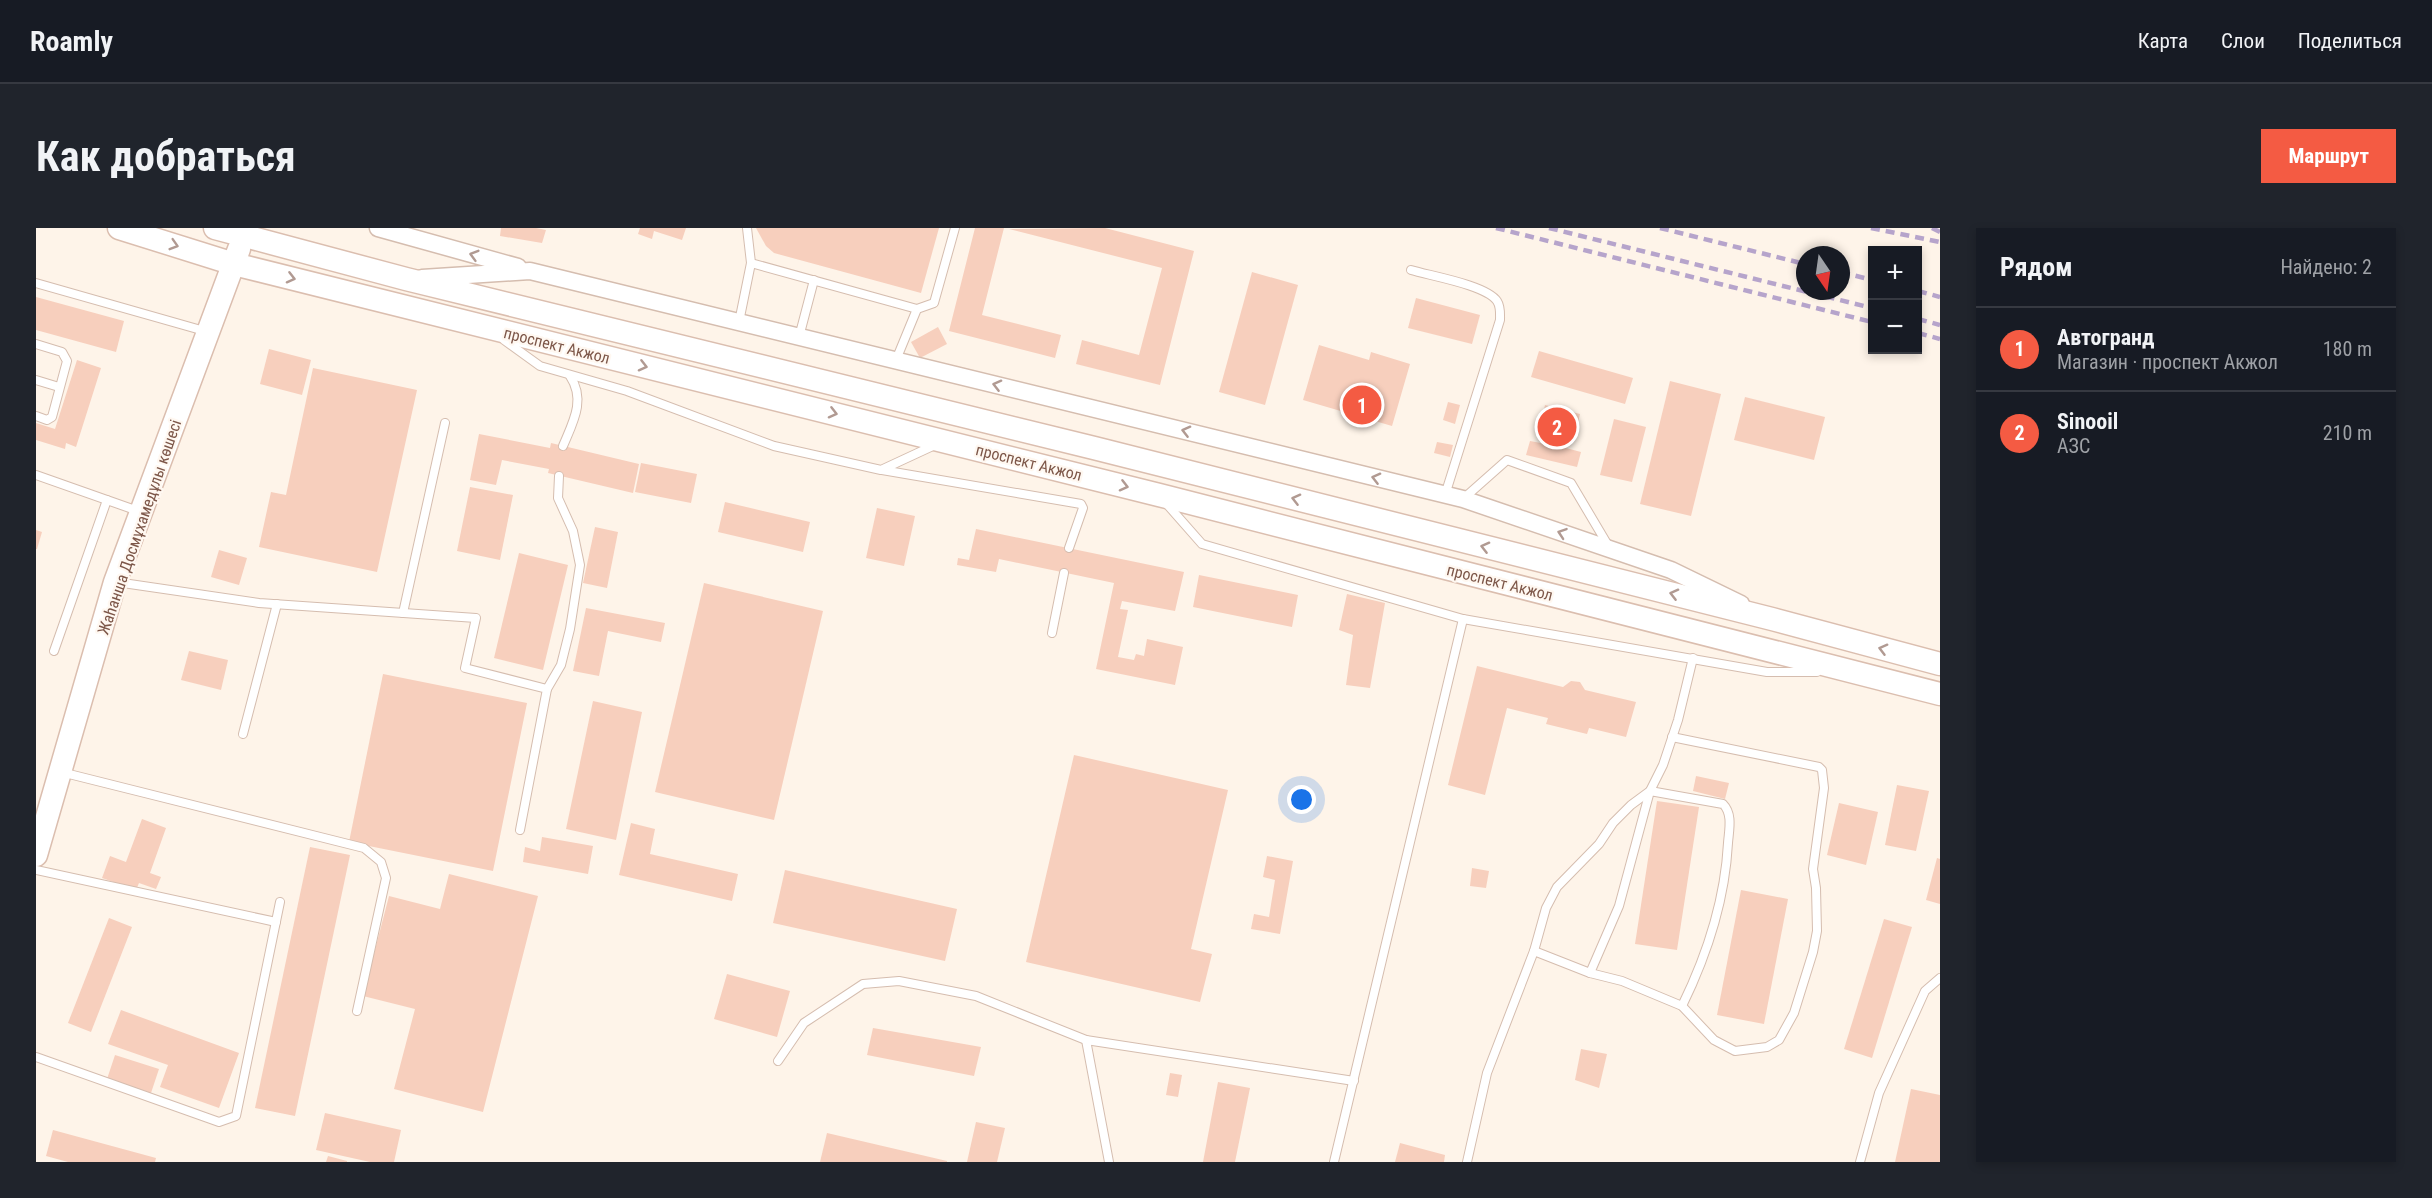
<!DOCTYPE html>
<html lang="ru">
<meta charset="utf-8">
<style>
body{margin:0;font-family:"Roboto Condensed",sans-serif;background:#20242c;color:#f1f3f6}
.controls{position:absolute;right:18px;top:18px;display:grid;overflow:hidden;border-radius:0px;box-shadow:0 3px 9px #0003}
.controls button{width:54px;height:54px;display:grid;place-items:center;padding:0;border:0;border-bottom:2px solid #363941;background:#171b24;color:#f1f3f6;font:30px sans-serif}
.compass{position:absolute;left:1760px;top:18px;width:54px;height:54px;border-radius:50%;background:#171b24;box-shadow:0 3px 9px #0003;rotate:167deg}
.you{position:absolute;left:1266px;top:572px;width:21px;height:21px;margin:-15px;border:4px solid #fff;border-radius:50%;background:#1a73e8;box-shadow:0 0 0 9px #1a73e833}
.badge{display:grid;place-items:center;width:39px;height:39px;border-radius:50%;background:#f45b43;color:#fff;font-size:20px;font-weight:700}
.pin{position:absolute;translate:-50% -50%;border:3px solid #fff;box-shadow:0 2px 6px #0006}
.list{margin:0;padding:0;list-style:none}
h2{display:flex;justify-content:space-between;align-items:center;height:78px;margin:0;padding:0 24px;font-size:26px}
h2 small{font-size:20px;font-weight:400;color:#9ea1a6}
.list li{display:grid;grid-template-columns:39px 1fr auto;gap:18px;align-items:center;box-sizing:border-box;height:84px;padding:0 24px;border-top:2px solid #363941}
.list b{display:block;font-size:22px;white-space:nowrap}
.list p{margin:0;font-size:20px;white-space:nowrap;color:#9ea1a6}
.list em{font-size:20px;font-style:normal;color:#9ea1a6}
.map{position:relative;flex:none;width:1904px;height:934px;overflow:hidden;border-radius:0px}
header{display:flex;align-items:center;gap:36px;box-sizing:border-box;height:84px;padding:0 30px;background:#171b24;border-bottom:2px solid #363941}
header strong{font-size:28px}
nav{display:flex;gap:33px;margin-inline-start:auto;font-size:21px}
.intro{display:flex;align-items:center;justify-content:space-between;box-sizing:border-box;height:144px;padding:0 36px}
h1{margin:0;font-size:42px}
.button{padding:15px 27px;border-radius:0px;background:#f45b43;color:#fff;font-size:21px;font-weight:700}
main{display:flex;gap:36px;padding:0 36px}
aside{flex:1;background:#171b24;border-radius:0px;box-shadow:0 3px 9px #0003}
.map>svg:first-child{display:block}
.building{fill:#f7cfbd}
.lines{fill:none;stroke-linecap:round;stroke-linejoin:round}
.lane-casing{stroke:#d5bdaf;stroke-width:10}
.street-casing{stroke:#d5bdaf;stroke-width:19}
.secondary-casing{stroke:#dbbeaf;stroke-width:25}
.lane{stroke:#fff;stroke-width:8}
.street{stroke:#fff;stroke-width:16}
.secondary{stroke:#fff;stroke-width:22}
.rail{stroke:#b6a4cb;stroke-width:4.5;stroke-dasharray:9 6;stroke-linecap:butt}
.oneway{stroke:#b19a92}
.labels{text-anchor:middle;stroke-width:4.5;stroke-linejoin:round;paint-order:stroke}
.street-label{font-size:16px;fill:#7d5749;stroke:#fff8f1}
</style>
<header>
<strong>Roamly</strong>
<nav><a>Карта</a><a>Слои</a><a>Поделиться</a></nav>
</header>
<div class="intro"><h1>Как добраться</h1><a class="button">Маршрут</a></div>
<main>
<div class="map">
<svg width="1904" height="934" viewBox="0 0 1904 934">
<rect width="100%" height="100%" fill="#fef4e9"/>
<g class="building">
<path d="M465 0H500L510 2 506 15 464 8Z"/>
<path d="M604 0H650L646 12 618 3 616 11 602 6Z"/>
<path d="M720 0H903L885 65 738 25 730 18Z"/>
<path d="M939 0H968L946 87 1025 107 1019 130 913 103Z"/>
<path d="M1069 0 1158 23 1124 157 1040 136 1046 112 1103 127 1126 40 973 1Z"/>
<path d="M1216 44 1262 57 1229 177 1183 164Z"/>
<path d="M0 69 88 93 80 124 0 102Z"/>
<path d="M1380 70 1444 87 1436 116 1372 100Z"/>
<path d="M902 99 911 116 884 130 875 114Z"/>
<path d="M1283 117 1333 132 1335 124 1374 136 1356 198 1267 172Z"/>
<path d="M233 121 275 132 266 167 224 156Z"/>
<path d="M1503 123 1597 150 1589 176 1495 149Z"/>
<path d="M41 132 65 140 40 219 30 215 29 221 0 212V195L19 201Z"/>
<path d="M277 140 381 162 341 344 223 319 235 264 250 267Z"/>
<path d="M1634 153 1685 166 1655 288 1604 276Z"/>
<path d="M1709 169 1789 189 1778 232 1698 212Z"/>
<path d="M1412 174 1424 177 1419 196 1407 192Z"/>
<path d="M1509 177 1544 186 1539 208 1529 206 1526 219 1545 224 1541 239 1490 227 1494 213 1510 216 1513 201 1504 199Z"/>
<path d="M1578 191 1610 199 1596 254 1564 247Z"/>
<path d="M443 206 514 220 515 215 603 236 597 265 512 245 513 241 466 232 460 257 434 252Z"/>
<path d="M1401 214 1417 217 1414 229 1398 225Z"/>
<path d="M605 235 661 246 655 275 599 264Z"/>
<path d="M434 259 477 267 464 332 421 323Z"/>
<path d="M689 274 774 294 767 324 682 304Z"/>
<path d="M841 280 879 288 868 338 830 330Z"/>
<path d="M559 299 582 304 571 360 547 355Z"/>
<path d="M940 301 1148 344 1139 383 1086 373 1084 381 1092 382 1082 429 1098 432 1100 426 1108 428 1111 411 1147 419 1139 457 1060 441 1078 355 963 331 960 344 921 337 922 330 933 332Z"/>
<path d="M0 302 6 304 1 321H0Z"/>
<path d="M183 322 211 330 203 357 175 349Z"/>
<path d="M483 325 532 337 507 442 458 430Z"/>
<path d="M1163 347 1262 367 1256 399 1157 379Z"/>
<path d="M668 355 787 383 738 592 619 564Z"/>
<path d="M1311 366 1349 375 1334 460 1310 457 1317 407 1303 402Z"/>
<path d="M550 380 629 395 625 414 572 403 563 448 537 443Z"/>
<path d="M153 423 192 432 185 462 145 452Z"/>
<path d="M1441 438 1527 459 1535 453 1544 454 1549 462 1600 474 1590 509 1553 500 1551 506 1510 496 1512 490 1471 480 1449 567 1412 557Z"/>
<path d="M347 446 491 475 457 643 313 614Z"/>
<path d="M557 473 606 484 580 612 530 601Z"/>
<path d="M1038 527 1192 562 1155 721 1176 726 1164 774 990 734Z"/>
<path d="M1660 548 1693 555 1689 571 1657 563Z"/>
<path d="M1861 557 1893 563 1880 623 1849 617Z"/>
<path d="M1621 573 1663 579 1641 722 1599 716Z"/>
<path d="M1803 575 1842 584 1830 637 1791 627Z"/>
<path d="M106 591 130 600 114 645 125 649 120 661 103 655 100 662 66 650 74 628 90 634Z"/>
<path d="M595 595 619 601 614 626 702 646 696 673 583 647Z"/>
<path d="M506 609 557 618 552 646 487 634 489 619 504 623Z"/>
<path d="M274 619 314 627 259 888 219 880Z"/>
<path d="M1231 628 1257 633 1244 706 1215 701 1218 686 1233 689 1239 652 1227 649Z"/>
<path d="M1901 630 1904 631V676L1890 672Z"/>
<path d="M1436 640 1453 643 1450 660 1434 658Z"/>
<path d="M749 642 921 681 909 733 737 695Z"/>
<path d="M413 646 502 668 447 884 358 861 379 781 327 768 353 668 404 681Z"/>
<path d="M1705 662 1752 671 1728 796 1681 787Z"/>
<path d="M73 690 96 699 55 804 32 795Z"/>
<path d="M1848 691 1876 699 1836 830 1808 821Z"/>
<path d="M691 746 754 763 741 809 678 791Z"/>
<path d="M85 782 203 825 183 880 124 859 132 837 72 816Z"/>
<path d="M837 800 945 819 938 848 831 827Z"/>
<path d="M1545 821 1571 826 1563 860 1539 852Z"/>
<path d="M79 827 123 841 115 865 71 851Z"/>
<path d="M1134 845 1146 847 1142 869 1130 867Z"/>
<path d="M1182 854 1214 860 1199 934H1167Z"/>
<path d="M1875 861 1904 867V934H1859Z"/>
<path d="M289 885 365 902 358 934H334L280 922Z"/>
<path d="M940 894 969 900 961 934H931Z"/>
<path d="M17 902 120 930 119 934H32L10 928Z"/>
<path d="M791 905 911 933V934H784Z"/>
<path d="M1364 915 1409 927 1408 934H1359Z"/>
<path d="M292 928 311 933V934H290Z"/>
</g>
<g class="lines">
<g class="lane-casing">
<g id="lane">
<path d="M715 35 881 81"/>
<path d="M1375 42C1395 48 1450 57 1461 73 1465 79 1464 86 1464 92L1409 267"/>
<path d="M0 55 172 104"/>
<path d="M703 94 715 35 711 0"/>
<path d="M763 109 778 52"/>
<path d="M468 112 504 138 591 163 738 218 845 242 901 216"/>
<path d="M0 116 26 124 31 133 16 189 11 192 0 188"/>
<path d="M860 132 881 81 898 75 919 0"/>
<path d="M0 152 23 159"/>
<path d="M527 218C537 194 550 172 534 148"/>
<path d="M846 242 1045 276 1047 280 1033 320"/>
<path d="M0 247 105 284"/>
<path d="M1427 271 1471 232 1535 255 1573 319"/>
<path d="M1129 274 1166 316 1427 391 1731 444H1781"/>
<path d="M80 354 223 375 440 390 429 440 511 461 484 602"/>
<path d="M367 385 409 195"/>
<path d="M1016 405 1028 345"/>
<path d="M18 423 71 272"/>
<path d="M511 461 525 437 534 401 544 337 537 303 522 270 523 248"/>
<path d="M207 506 241 376"/>
<path d="M25 544 328 620 345 634 350 650 321 783"/>
<path d="M0 642 240 694"/>
<path d="M1498 723 1554 745 1586 753 1646 778 1678 812 1699 823 1731 819 1743 812 1758 785 1777 724 1781 703 1780 660 1777 641 1788 560 1786 542 1783 539 1636 509"/>
<path d="M1554 745 1583 678 1614 563 1687 576C1697 586 1693 602 1692 615 1689 672 1671 727 1646 778"/>
<path d="M1050 812 1073 934"/>
<path d="M0 829 183 894 200 888 244 674"/>
<path d="M742 833 768 795 827 756 863 753 940 768 1050 812 1318 853"/>
<path d="M1298 934 1427 391"/>
<path d="M1431 934 1451 845 1498 723 1510 680 1521 659 1563 616 1577 595 1595 577 1614 563 1627 537 1642 492 1657 430"/>
<path d="M1824 934 1843 865 1889 763 1904 750"/>
</g>
</g>
<g class="street-casing">
<g id="street">
<path d="M342 0 482 39"/>
<path d="M386 50 494 43 1427 271 1635 342 1705 376"/>
</g>
</g>
<g class="secondary-casing">
<g id="secondary">
<path d="M83 0 198 36 1123 267 1904 466"/>
<path d="M179 0 370 51 1058 220 1736 391 1904 436"/>
<path d="M0 627 79 354 203 21"/>
</g>
</g>
<use href="#lane" class="lane"/>
<use href="#street" class="street"/>
<use href="#secondary" class="secondary"/>
<g class="rail">
<path d="M1460 0 1836 94"/>
<path d="M1513 0 1836 80"/>
<path d="M1624 0 1769 36"/>
<path d="M1835 0 1904 14"/>
<path d="M1896 0 1904 4"/>
<path d="M1805 44 1836 52"/>
<path d="M1882 63 1904 69"/>
<path d="M1882 91 1904 97"/>
<path d="M1882 105 1904 111"/>
</g>
</g>
<defs><path id="oneway-chevron" d="M-2-3.5L2.5 0L-2 3.5" fill="none" stroke-width="1.6" stroke-linecap="round" stroke-linejoin="round" transform="scale(1.5)"/></defs>
<g class="oneway">
<use href="#oneway-chevron" transform="translate(138 17) rotate(17)"/>
<use href="#oneway-chevron" transform="translate(438 27) rotate(-164)"/>
<use href="#oneway-chevron" transform="translate(255 50) rotate(14)"/>
<use href="#oneway-chevron" transform="translate(607 138) rotate(14)"/>
<use href="#oneway-chevron" transform="translate(961 157) rotate(-166)"/>
<use href="#oneway-chevron" transform="translate(797 185) rotate(14)"/>
<use href="#oneway-chevron" transform="translate(1150 203) rotate(-166)"/>
<use href="#oneway-chevron" transform="translate(1340 250) rotate(-166)"/>
<use href="#oneway-chevron" transform="translate(1088 258) rotate(14)"/>
<use href="#oneway-chevron" transform="translate(1260 271) rotate(-166)"/>
<use href="#oneway-chevron" transform="translate(1526 305) rotate(-161)"/>
<use href="#oneway-chevron" transform="translate(1449 319) rotate(-166)"/>
<use href="#oneway-chevron" transform="translate(1638 366) rotate(-166)"/>
<use href="#oneway-chevron" transform="translate(1847 421) rotate(-165)"/>
</g>
<g class="labels">
<g class="street-label">
<text transform="translate(521 117) rotate(14)" y="6">проспект Акжол</text>
<text transform="translate(993 234) rotate(14)" y="6">проспект Акжол</text>
<text transform="translate(103 299) rotate(-71)" y="6">Жаһанша Досмұхамедұлы көшесі</text>
<text transform="translate(1464 354) rotate(14)" y="6">проспект Акжол</text>
</g>
</g>
</svg>
<div class="controls">
<button>+</button>
<button>−</button>
</div>
<svg class="compass" viewBox="-18 -18 36 36"><path d="M0-13l5 13h-10z" fill="#e53935"/><path d="M0 13l5-13h-10z" fill="#9ea1a6"/></svg>
<div class="you"></div>
<div class="pin badge" style="left:1326px;top:177px">1</div>
<div class="pin badge" style="left:1521px;top:199px">2</div>
</div>
<aside>
<h2>Рядом<small>Найдено: 2</small></h2>
<ul class="list">
<li><span class="badge">1</span><div><b>Автогранд</b><p>Магазин · проспект Акжол</p></div><em>180 m</em></li>
<li><span class="badge">2</span><div><b>Sinooil</b><p>АЗС</p></div><em>210 m</em></li>
</ul>
</aside>
</main>
